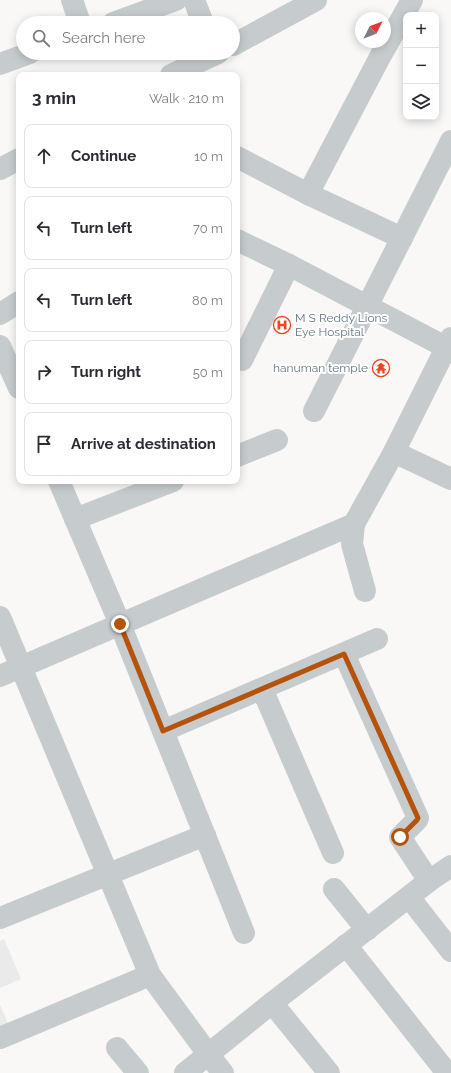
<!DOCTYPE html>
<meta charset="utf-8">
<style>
body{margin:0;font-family:Raleway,sans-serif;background:#f2f2f3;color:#2b2b33}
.controls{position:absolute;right:12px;top:12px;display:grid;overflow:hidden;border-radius:8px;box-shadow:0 2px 10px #0003}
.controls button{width:36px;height:36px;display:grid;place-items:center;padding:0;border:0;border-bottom:1px solid #e1e1e2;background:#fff;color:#2b2b33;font:20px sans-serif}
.compass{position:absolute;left:355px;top:12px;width:36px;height:36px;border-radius:50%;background:#fff;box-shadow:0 2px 10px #0003;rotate:48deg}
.stop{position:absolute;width:12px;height:12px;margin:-9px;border:3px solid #b45309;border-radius:50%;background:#fff}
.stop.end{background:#b45309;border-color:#fff;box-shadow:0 1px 4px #0008}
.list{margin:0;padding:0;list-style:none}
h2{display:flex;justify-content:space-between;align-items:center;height:52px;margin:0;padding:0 16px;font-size:17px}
h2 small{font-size:13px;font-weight:400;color:#7c7c81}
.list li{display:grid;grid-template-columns:26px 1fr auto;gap:12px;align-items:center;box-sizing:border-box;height:64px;margin:0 8px 8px;padding:0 8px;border:1px solid #e1e1e2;border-radius:8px}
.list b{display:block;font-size:15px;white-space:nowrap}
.list em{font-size:13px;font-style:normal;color:#7c7c81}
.icon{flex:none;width:22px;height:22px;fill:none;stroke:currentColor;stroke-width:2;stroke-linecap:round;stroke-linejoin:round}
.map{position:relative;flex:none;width:451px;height:1073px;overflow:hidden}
.search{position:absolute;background:#fff;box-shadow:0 2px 10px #0003;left:16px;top:16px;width:224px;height:44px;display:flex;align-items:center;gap:10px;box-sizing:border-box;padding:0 14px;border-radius:22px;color:#7c7c81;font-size:15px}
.panel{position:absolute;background:#fff;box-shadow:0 2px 10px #0003;left:16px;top:72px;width:224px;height:412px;border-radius:8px}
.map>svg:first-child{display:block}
.built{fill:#e9eae9}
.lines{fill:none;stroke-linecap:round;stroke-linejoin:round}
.minor{stroke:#c6cbcd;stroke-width:22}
.route{stroke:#b45309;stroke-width:5}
.labels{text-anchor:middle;stroke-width:4;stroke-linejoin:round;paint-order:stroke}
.poi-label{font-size:12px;fill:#627682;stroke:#fff;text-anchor:start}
</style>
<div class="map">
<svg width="451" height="1073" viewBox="0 0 451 1073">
<rect width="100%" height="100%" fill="#f9f8f6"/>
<g class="built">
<path d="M4 939 21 979 0 988V941Z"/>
<path d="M0 1005 12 1033 0 1038Z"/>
</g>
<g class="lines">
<g class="minor">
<path d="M72 0 80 23"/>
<path d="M194 0 203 23"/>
<path d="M113 23 176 0"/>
<path d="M233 45 316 0"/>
<path d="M0 64 30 53"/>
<path d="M171 75 218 53"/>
<path d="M237 157 308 194 402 238"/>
<path d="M0 169 19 159"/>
<path d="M308 194 381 55 412 0"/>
<path d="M237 240 289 265 451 350"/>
<path d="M0 314 19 302"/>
<path d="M0 346 19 388"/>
<path d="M237 358 242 360 289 265"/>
<path d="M314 411 451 141"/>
<path d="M394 452 451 479"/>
<path d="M237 456 277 440"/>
<path d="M59 481 120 624 244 933"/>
<path d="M75 519 173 481"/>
<path d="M354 524 352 544 365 591"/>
<path d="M0 617 150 975 208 1054 223 1073"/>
<path d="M344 654 418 818 417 820 400 837 429 881"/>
<path d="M0 676 354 524 394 452 451 338"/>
<path d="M259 690 266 698 333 853"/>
<path d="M163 731 377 639"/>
<path d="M334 889 367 930"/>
<path d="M409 897 451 951"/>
<path d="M0 918 205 835"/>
<path d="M346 945 447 1073"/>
<path d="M272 1003 329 1073"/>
<path d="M0 1038 150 975"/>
<path d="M117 1048 138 1073"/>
<path d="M185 1073 272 1003 429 881 451 866"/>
</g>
</g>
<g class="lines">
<path class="route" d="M120 624 163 731 344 654 418 818 417 820 400 837"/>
</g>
<defs>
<g id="hospital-ring" transform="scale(0.9)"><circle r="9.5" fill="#fff" stroke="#ed4621" stroke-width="1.5"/><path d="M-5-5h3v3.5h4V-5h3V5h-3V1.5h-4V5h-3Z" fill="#ed4621"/></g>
<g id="temple-ring" transform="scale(0.9)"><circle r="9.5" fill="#fff" stroke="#ed4621" stroke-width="1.5"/><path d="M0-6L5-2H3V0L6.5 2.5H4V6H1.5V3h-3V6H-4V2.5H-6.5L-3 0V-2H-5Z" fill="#ed4621"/></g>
</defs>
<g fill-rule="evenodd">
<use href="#hospital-ring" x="282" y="325"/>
<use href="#temple-ring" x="381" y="368"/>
</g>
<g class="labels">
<g class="poi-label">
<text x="295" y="322">M S Reddy Lions<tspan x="295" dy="14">Eye Hospital</tspan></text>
<text x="368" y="372" text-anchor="end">hanuman temple</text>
</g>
</g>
</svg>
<div class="controls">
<button>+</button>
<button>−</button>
<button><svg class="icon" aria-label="layers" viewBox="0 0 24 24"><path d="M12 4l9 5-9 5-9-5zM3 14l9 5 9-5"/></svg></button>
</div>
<svg class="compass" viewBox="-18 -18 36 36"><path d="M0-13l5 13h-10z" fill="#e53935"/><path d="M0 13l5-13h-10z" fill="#7c7c81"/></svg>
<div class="stop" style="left:400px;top:837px"></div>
<div class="stop end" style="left:120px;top:624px"></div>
<div class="search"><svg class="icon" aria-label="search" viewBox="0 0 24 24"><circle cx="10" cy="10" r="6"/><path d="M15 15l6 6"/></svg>Search here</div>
<section class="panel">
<h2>3 min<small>Walk · 210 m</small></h2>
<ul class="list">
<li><svg class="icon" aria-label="ahead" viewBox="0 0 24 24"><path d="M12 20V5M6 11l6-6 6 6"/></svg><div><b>Continue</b></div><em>10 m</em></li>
<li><svg class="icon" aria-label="left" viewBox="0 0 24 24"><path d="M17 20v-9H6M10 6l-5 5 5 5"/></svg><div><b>Turn left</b></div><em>70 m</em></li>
<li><svg class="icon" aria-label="left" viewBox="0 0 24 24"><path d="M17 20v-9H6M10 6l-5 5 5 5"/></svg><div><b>Turn left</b></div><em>80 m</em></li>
<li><svg class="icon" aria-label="right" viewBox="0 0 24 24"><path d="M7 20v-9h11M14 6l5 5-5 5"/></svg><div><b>Turn right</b></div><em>50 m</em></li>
<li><svg class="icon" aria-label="arrive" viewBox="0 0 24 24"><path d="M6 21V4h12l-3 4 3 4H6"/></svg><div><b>Arrive at destination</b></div></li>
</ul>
</section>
</div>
